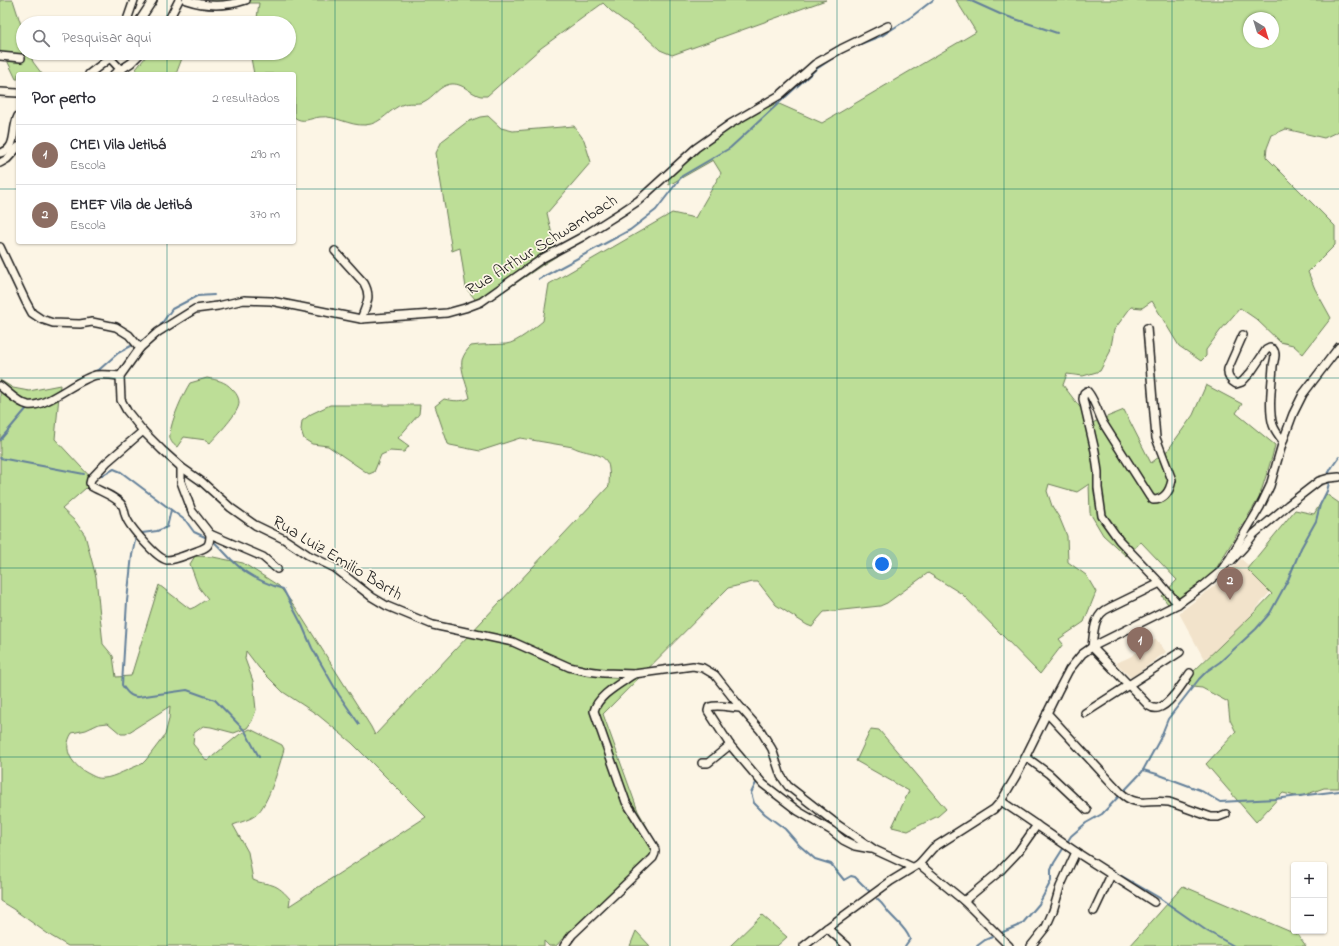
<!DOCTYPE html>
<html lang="pt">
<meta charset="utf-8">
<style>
body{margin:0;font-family:"Indie Flower",sans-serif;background:#f2f2f3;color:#2b2b33}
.controls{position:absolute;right:12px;bottom:12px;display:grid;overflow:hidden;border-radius:4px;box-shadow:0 1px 3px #0004}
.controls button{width:36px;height:36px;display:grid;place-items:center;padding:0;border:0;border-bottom:1px solid #e1e1e2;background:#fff;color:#2b2b33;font:20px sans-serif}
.compass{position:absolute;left:1243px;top:12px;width:36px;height:36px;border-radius:50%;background:#fff;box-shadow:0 1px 3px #0004;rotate:142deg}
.you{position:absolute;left:882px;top:564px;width:14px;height:14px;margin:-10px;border:3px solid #fff;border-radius:50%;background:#1a73e8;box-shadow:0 0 0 6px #1a73e833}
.badge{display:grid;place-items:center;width:26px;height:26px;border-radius:50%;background:#b45309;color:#fff;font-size:13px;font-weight:700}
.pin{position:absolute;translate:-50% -33px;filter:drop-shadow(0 1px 2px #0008)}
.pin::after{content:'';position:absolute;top:21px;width:14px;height:12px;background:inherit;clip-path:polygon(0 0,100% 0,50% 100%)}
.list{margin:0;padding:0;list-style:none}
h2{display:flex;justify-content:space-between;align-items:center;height:52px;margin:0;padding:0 16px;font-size:17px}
h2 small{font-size:13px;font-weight:400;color:#7c7c81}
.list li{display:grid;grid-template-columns:26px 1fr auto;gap:12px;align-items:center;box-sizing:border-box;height:60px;padding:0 16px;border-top:1px solid #e1e1e2}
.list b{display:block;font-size:15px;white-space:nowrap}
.list p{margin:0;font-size:13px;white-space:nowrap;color:#7c7c81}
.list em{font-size:13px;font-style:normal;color:#7c7c81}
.icon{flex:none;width:22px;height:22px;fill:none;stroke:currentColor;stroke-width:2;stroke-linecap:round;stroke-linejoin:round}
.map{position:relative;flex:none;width:1339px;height:946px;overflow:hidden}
.search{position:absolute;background:#fff;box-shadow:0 1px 3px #0004;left:16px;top:16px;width:280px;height:44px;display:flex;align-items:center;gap:10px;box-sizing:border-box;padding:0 14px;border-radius:22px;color:#7c7c81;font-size:15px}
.panel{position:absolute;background:#fff;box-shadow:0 1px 3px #0004;left:16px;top:72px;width:280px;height:172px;border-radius:4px}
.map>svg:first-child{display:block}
.built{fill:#f2e3cb}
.green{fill:#bdde97;stroke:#6c7d5a;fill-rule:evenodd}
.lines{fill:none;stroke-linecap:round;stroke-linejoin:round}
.stream{stroke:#63809a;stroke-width:2}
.minor-casing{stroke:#1c1c1c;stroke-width:10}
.minor{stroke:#fcf5e5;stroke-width:7}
.grid{fill:none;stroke:#0f766e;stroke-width:1;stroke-opacity:0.55}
.labels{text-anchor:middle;stroke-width:3.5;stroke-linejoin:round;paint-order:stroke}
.street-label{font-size:17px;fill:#1c1c1c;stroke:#fcf5e5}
</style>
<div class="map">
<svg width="1339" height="946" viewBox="0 0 1339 946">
<rect width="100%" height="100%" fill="#fcf5e5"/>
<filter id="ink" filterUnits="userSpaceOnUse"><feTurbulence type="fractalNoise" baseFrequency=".025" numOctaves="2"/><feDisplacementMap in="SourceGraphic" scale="8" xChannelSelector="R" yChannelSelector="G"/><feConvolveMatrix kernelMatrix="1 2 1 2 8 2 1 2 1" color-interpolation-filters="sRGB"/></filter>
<g filter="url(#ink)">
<g class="built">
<path d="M1241 559 1274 587 1226 646 1204 659 1179 613 1226 577Z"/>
<path d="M1156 639 1166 652 1131 678 1116 663 1130 657Z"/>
</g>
<g class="green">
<path d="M0 0H13L23 31V53H30L33 62 42 74H18V79H16L4 54 0 53Z"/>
<path d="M210 0H826L672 55 660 50 646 37 611 11 603 3 541 48 487 96C485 96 483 96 481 96 470 94 461 80 447 85 438 88 433 97 425 101 419 105 411 102 404 104 389 108 383 124 365 125 349 126 335 115 320 117 310 118 303 124 294 117V74H254L250 53H289V23H254L257 18 259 3H217Z"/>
<path d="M956 0H1339V131L1324 138 1286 129 1272 135 1267 148 1266 157 1335 226V245L1308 272 1315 289 1331 318 1303 354 1293 345 1280 342 1256 319 1240 308 1220 331 1206 350V356L1201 361 1179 346 1152 301 1142 308 1131 307 1114 330 1110 352 1100 371 1083 376 1067 374 1063 385 1092 423 1124 410 1151 463 1168 450 1193 415 1206 385 1242 404 1236 413 1275 445 1272 457 1259 498 1214 572 1203 584 1171 608 1162 596 1177 580 1141 542 1126 556 1103 535 1090 513 1089 484 1077 492 1049 484 1047 491 1052 506 1060 519 1067 536 1068 562 1086 575 1096 592 1084 622 1059 639 1063 644 1040 674 962 594 928 573 887 603 880 606 824 612 817 620 812 627 807 625 776 605 758 582H753L728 588 603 714 638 811 657 844 659 852 657 856 572 939 564 937 556 946H549L544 941V946H68L51 936 13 909 0 901V380L13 388 29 391 60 385 55 439 94 481 62 509 75 521 85 535 96 577 103 644 113 656 116 677 131 676 159 585 190 609C197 607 201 602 208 599L198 586 190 564 195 556 213 557 243 563 279 586 296 608 371 727 375 735 609 486C609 480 610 474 609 469 608 451 585 454 573 447L520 438 480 451 450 445 448 444 435 406 444 399C453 401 462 402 470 398 468 388 460 370 462 360 464 354 467 350 471 346 483 344 494 345 506 344 517 343 534 328 543 321L549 284 672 213 695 218 721 173 713 160 669 185 668 173 673 163 697 145 736 122 777 103 822 123 976 32ZM1249 18H1273V42H1249ZM246 651 259 668 283 692 318 715 352 743 426 817 289 906 290 899C285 893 279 887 272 885 266 883 259 883 253 880L248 852 233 825C240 822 250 820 256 815 269 803 279 767 284 749L282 745 250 729 240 734 207 761 193 744 194 733 203 726 211 727 234 733 247 728 252 721 256 710 253 681 245 659ZM170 706 169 719 165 735 146 760 142 764C132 767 113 778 104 778 98 779 95 777 89 774 73 766 61 750 72 733L86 730 99 724 108 723 121 734H126Z"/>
<path d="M149 53H184L176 74H138L136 69Z"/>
<path d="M488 116 501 128 513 131 574 126 584 140 591 162 547 213 557 256 544 264 485 304H479L466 288 460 248 452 251 436 153 442 141 467 122 480 117Z"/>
<path d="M207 378C217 380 225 381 232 389 236 393 239 397 239 403 239 413 217 435 210 443L206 440 184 437 177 447C172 444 169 439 170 434 171 421 183 394 190 383Z"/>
<path d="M330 405H420L419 414 398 438 409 446 404 452 390 451 381 455 374 472 369 474 328 446 312 444 304 439 301 430 302 421 311 414Z"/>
<path d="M1326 494 1339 503V554L1338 556 1339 557V788H1324L1299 797 1283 793 1256 822 1206 764 1236 732 1230 720 1228 702 1202 688 1192 687 1188 683 1193 672 1251 616 1272 594 1247 569 1295 510 1314 514Z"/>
<path d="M871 729 879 730 946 809 938 816 908 831 892 827 909 791 856 761Z"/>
<path d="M1183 886 1298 935 1306 946H1130Z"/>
<path d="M762 915 787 937 777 946H730Z"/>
<path d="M636 931 650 946H630Z"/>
</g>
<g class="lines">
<g class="stream">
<path d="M969 0 1000 14 1057 33"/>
<path d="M853 47 883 35 911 17 933 0"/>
<path d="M539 279 630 230 656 210 682 176 730 148 815 70 839 54"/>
<path d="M157 330 172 309 197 296 214 295"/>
<path d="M138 342 146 339"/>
<path d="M75 380 100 369 118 353 131 346"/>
<path d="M0 440 27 408"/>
<path d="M0 458 84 474"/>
<path d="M1328 474 1332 467 1339 457"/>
<path d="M98 475H103L114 469 121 472 186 521 194 532 205 537"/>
<path d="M142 533 157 531 167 527 171 510"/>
<path d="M136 536 132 555 127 601 122 685C126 691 130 697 138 697L187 690 215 700 245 731 259 757"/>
<path d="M214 542C222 549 228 557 236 564 248 576 267 584 283 589L302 625 312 648 339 695 359 724"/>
<path d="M1143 770 1157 774 1200 790 1220 802 1275 799 1339 791"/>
<path d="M757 781 751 793 754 803 765 814 785 829 799 845 815 859 831 864 844 880 851 876 855 877 871 893"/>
<path d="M1113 871 1158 897 1207 931 1234 946"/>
<path d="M877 899C883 904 885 908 889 913 897 922 906 928 910 939L905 946"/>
<path d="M1003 932 1022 924 1039 904 1051 881V870L1054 863 1071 836 1086 823 1102 814 1142 772 1160 739 1168 719 1199 679 1207 671 1220 662 1256 629 1270 613 1288 580 1301 548 1316 521 1320 505 1327 491 1329 483"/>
<path d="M977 946 985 940 992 937"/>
</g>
<g class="minor-casing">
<g id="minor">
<path d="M186 0C207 7 225 7 246 0"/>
<path d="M126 23 134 0"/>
<path d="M138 23 153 0"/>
<path d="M167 23 179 0"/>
<path d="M888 26 841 49 815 64 780 95 730 124 696 148 638 201 623 211 582 237 543 258 481 302 465 308 447 313 361 319 271 301 244 300 218 306 195 309 158 332 140 348 120 376 121 400 127 411 143 431 162 450 181 467 201 481 231 508 255 525 284 539 308 555 335 568 372 597 387 606 433 625 513 642 569 667 587 671 604 673 634 674 693 666 703 668 715 675 741 708 761 731 772 749 781 776 788 786 838 825 875 850 912 867"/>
<path d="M114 53 110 58 121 70"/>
<path d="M0 56 21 58"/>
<path d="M89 74 110 58"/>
<path d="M114 74 131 63 141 53"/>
<path d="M0 92 18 93"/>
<path d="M0 153C18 149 11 130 18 116"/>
<path d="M0 163 7 159 18 147"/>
<path d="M0 247 26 302 32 313 41 319 53 323 80 324 92 322 116 327 129 335 140 348"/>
<path d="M335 251 364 283C372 297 366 305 361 319"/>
<path d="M1147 328 1156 438 1172 480C1170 490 1165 500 1153 500L1150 497 1103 423C1099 415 1093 396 1087 391L1084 393 1083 399 1095 451 1098 472V488L1102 516 1119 540 1160 583"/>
<path d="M1243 335 1228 369C1227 376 1229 380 1236 384L1242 382 1251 372 1266 350 1270 348 1273 349C1277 354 1274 360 1273 366 1272 384 1268 409 1273 425 1275 431 1279 436 1283 441"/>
<path d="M0 386C8 392 18 403 28 405 46 408 77 379 96 375 103 374 112 375 120 376"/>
<path d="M143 431 107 462 91 479 90 483 91 486C99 491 117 497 122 505 125 509 124 513 126 517 129 526 157 559 167 560 176 560 188 554 197 551 207 547 210 547 210 534"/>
<path d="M181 467V482L192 511 210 534 263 557 277 569"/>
<path d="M1231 561 1244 547 1254 534 1288 505 1319 481 1329 478 1339 477"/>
<path d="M1178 604 1160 583 1109 608C1093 615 1094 632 1092 647L1149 706C1152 708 1154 709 1158 708 1170 705 1183 683 1190 673"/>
<path d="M741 708C731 708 719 704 709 707L708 711 730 745 763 784 798 811 832 831 843 840 855 846 871 849"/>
<path d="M1047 713 1120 792C1138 809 1147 799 1169 802L1211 817H1218L1226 814"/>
<path d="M1085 713 1180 652"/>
<path d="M1026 757 1049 774 1087 810"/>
<path d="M702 763H708L730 745"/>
<path d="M1001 801 1076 852 1154 902"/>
<path d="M919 864 964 901 1009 946"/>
<path d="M964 901 1000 871 1018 852 1037 825"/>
<path d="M1094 911 1111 875"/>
<path d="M827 928 847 946"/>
<path d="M564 946 572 935 653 858C656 853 656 850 653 845L626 802 594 711C598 695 620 684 634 674"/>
<path d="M804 946 827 928 891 881 919 864 933 848 994 809 1001 801 1016 776 1058 691 1069 670 1082 654 1092 647 1178 604 1203 586 1220 572 1230 558 1260 507 1270 486 1283 441 1293 414 1303 394 1339 347"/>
<path d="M1031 946 1046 927 1053 911 1060 887 1076 852"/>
</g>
</g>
<use href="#minor" class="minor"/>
</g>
</g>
<path class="grid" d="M167 0V23M335 0V946M502 0V946M670 0V946M837 0V946M1004 0V946M1172 0V946M167 53V74M0 189H18M294 189H1339M167 242V946M0 378H1339M0 568H1339M0 757H1339"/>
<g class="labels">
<g class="street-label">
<text transform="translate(541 244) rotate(-32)" y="6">Rua Arthur Schwambach</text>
<text transform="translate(338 557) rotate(31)" y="6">Rua Luiz Emilio Barth</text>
</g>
</g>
</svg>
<div class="controls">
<button>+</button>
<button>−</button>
</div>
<svg class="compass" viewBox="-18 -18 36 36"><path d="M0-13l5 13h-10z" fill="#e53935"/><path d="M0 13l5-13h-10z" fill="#7c7c81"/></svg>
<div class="you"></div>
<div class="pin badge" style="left:1140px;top:660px;background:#8d6e63">1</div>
<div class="pin badge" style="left:1230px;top:600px;background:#8d6e63">2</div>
<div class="search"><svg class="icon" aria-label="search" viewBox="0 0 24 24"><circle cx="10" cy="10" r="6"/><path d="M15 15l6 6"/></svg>Pesquisar aqui</div>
<section class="panel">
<h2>Por perto<small>2 resultados</small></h2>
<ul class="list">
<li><span class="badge" style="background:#8d6e63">1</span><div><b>CMEI Vila Jetibá</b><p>Escola</p></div><em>290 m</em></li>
<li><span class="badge" style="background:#8d6e63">2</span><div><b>EMEF Vila de Jetibá</b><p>Escola</p></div><em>370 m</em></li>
</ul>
</section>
</div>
